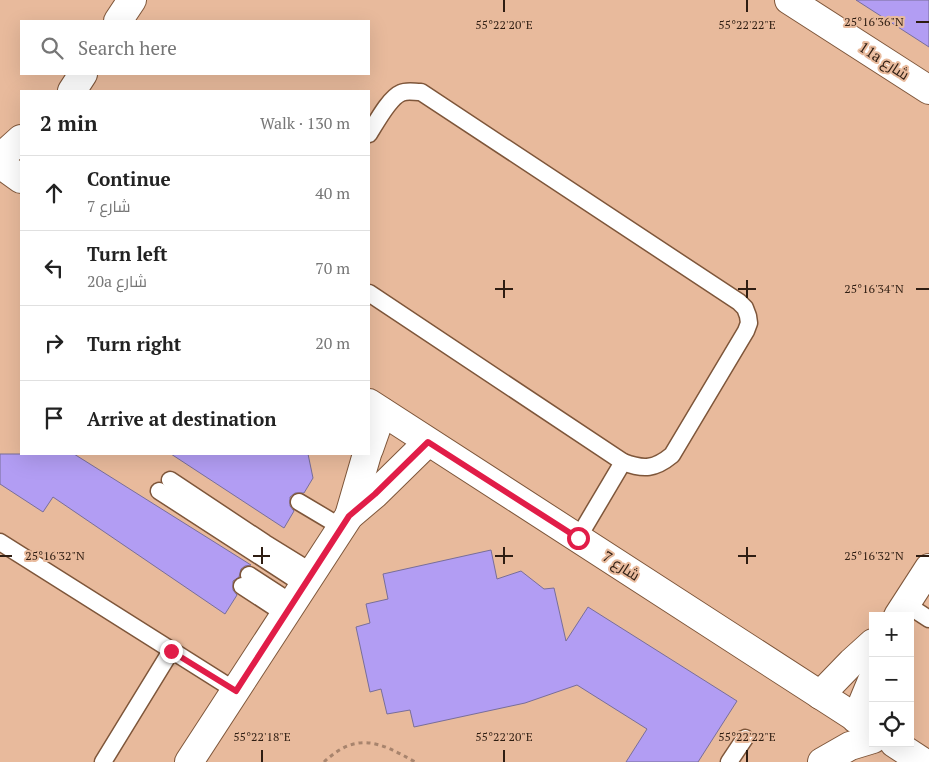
<!DOCTYPE html>
<meta charset="utf-8">
<style>
body{margin:0;font-family:"PT Serif",Cairo,serif;background:#f6f6f6;color:#222}
.controls{position:absolute;right:15px;bottom:15px;display:grid;overflow:hidden;border-radius:0px;box-shadow:0 5px 20px #0002}
.controls button{width:45px;height:45px;display:grid;place-items:center;padding:0;border:0;border-bottom:1px solid #e0e0e0;background:#fff;color:#222;font:25px sans-serif}
.stop{position:absolute;width:15px;height:15px;margin:-11px;border:4px solid #e11d48;border-radius:50%;background:#fff}
.stop.end{background:#e11d48;border-color:#fff;box-shadow:0 1px 5px #0008}
.list{margin:0;padding:0;list-style:none}
h2{display:flex;justify-content:space-between;align-items:center;height:65px;margin:0;padding:0 20px;font-size:21px}
h2 small{font-size:16px;font-weight:400;color:#767676}
.list li{display:grid;grid-template-columns:32px 1fr auto;gap:15px;align-items:center;box-sizing:border-box;height:75px;padding:0 20px;border-top:1px solid #e0e0e0}
.list b{display:block;font-size:19px;white-space:nowrap}
.list p{margin:0;font-size:16px;white-space:nowrap;color:#767676}
.list em{font-size:16px;font-style:normal;color:#767676}
.icon{flex:none;width:28px;height:28px;fill:none;stroke:currentColor;stroke-width:2;stroke-linecap:round;stroke-linejoin:round}
.map{position:relative;flex:none;width:929px;height:762px;overflow:hidden}
.search{position:absolute;background:#fff;box-shadow:0 5px 20px #0002;left:20px;top:20px;width:350px;height:55px;display:flex;align-items:center;gap:12px;box-sizing:border-box;padding:0 18px;border-radius:0px;color:#767676;font-size:19px}
.panel{position:absolute;background:#fff;box-shadow:0 5px 20px #0002;left:20px;top:90px;width:350px;height:365px;border-radius:0px}
.map>svg:first-child{display:block}
.building{fill:#b29df3;stroke:#786e99}
.lines{fill:none;stroke-linecap:round;stroke-linejoin:round}
.lane-casing{stroke:#7e563a;stroke-width:19}
.street-casing{stroke:#7e563a;stroke-width:30}
.path{stroke:#a8846d;stroke-width:3;stroke-dasharray:4 4;stroke-linecap:butt}
.lane{stroke:#fff;stroke-width:16}
.street{stroke:#fff;stroke-width:28}
.route{stroke:#e11d48;stroke-width:6}
.ticks{fill:none;stroke:#2e1d12;stroke-width:2}
.labels{text-anchor:middle;stroke-width:4;stroke-linejoin:round;paint-order:stroke}
.street-label{font-size:15px;fill:#2e1d12;stroke:#e8ba9c}
.ticks-label{font-size:12px;text-anchor:middle;fill:#2e1d12;stroke:#e8ba9c;stroke-width:4;stroke-linejoin:round;paint-order:stroke}
</style>
<div class="map">
<svg width="929" height="762" viewBox="0 0 929 762">
<rect width="100%" height="100%" fill="#e8ba9c"/>
<g class="building">
<path d="M856 0H929V47Z"/>
<path d="M0 454H74L251 565 245 566 241 569 239 577 233 581V590L237 595 225 614 53 497 43 512 0 484Z"/>
<path d="M171 454H308L313 478 304 493H295L290 497V506L294 511 284 528Z"/>
<path d="M491 550 497 579 521 571 544 589 554 588 566 641 588 607 737 701 698 762H626L647 729 577 685 525 703 414 727 410 710 387 714 381 689 370 692 356 627 370 623 366 604 388 599 383 574Z"/>
</g>
<g class="lines">
<g class="lane-casing">
<g id="lane">
<path d="M369 134C376 123 389 98 401 93 407 90 414 92 421 92L739 302 745 308 748 316 749 323 746 331 672 455C655 469 644 470 623 462L369 293"/>
<path d="M170 480 265 543 312 572"/>
<path d="M159 491 304 585"/>
<path d="M299 502 341 527"/>
<path d="M578 538 623 462"/>
<path d="M0 542 236 691"/>
<path d="M249 575 292 603"/>
<path d="M242 586 285 614"/>
<path d="M906 604 929 619"/>
<path d="M103 762 171 651"/>
<path d="M729 762 745 738"/>
</g>
</g>
<g class="street-casing">
<g id="street">
<path d="M789 0 929 90"/>
<path d="M118 21 132 0"/>
<path d="M72 91 83 74"/>
<path d="M0 158 21 139"/>
<path d="M0 164 21 179"/>
<path d="M369 403 873 729"/>
<path d="M369 449 382 412"/>
<path d="M349 516 367 454"/>
<path d="M898 616 929 568"/>
<path d="M820 695 852 662 873 643"/>
<path d="M856 719 873 678"/>
<path d="M894 743 923 762"/>
<path d="M189 762 349 516 375 494 428 442"/>
<path d="M822 762 850 746 873 739"/>
</g>
</g>
<path class="path" d="M324 762C357 731 380 742 415 762"/>
<use href="#lane" class="lane"/>
<use href="#street" class="street"/>
</g>
<g class="lines">
<path class="route" d="M171 651 236 691 349 516 375 494 428 442 578 538"/>
</g>
<path class="ticks" d="M504 0V12M747 0V12M916 22H929M504 280V298M747 280V298M495 289H513M738 289H756M916 289H929M262 547V564M504 547V564M747 547V564M0 556H12M253 556H270M495 556H513M738 556H756M916 556H929M262 750V762M504 750V762M747 750V762"/>
<g class="labels">
<g class="street-label">
<text transform="translate(884 61) rotate(33)" y="5">11a شارع</text>
<text transform="translate(621 566) rotate(33)" y="5">شارع 7</text>
</g>
</g>
<g class="ticks-label">
<text x="874" y="26">25°16'36"N</text>
<text x="504" y="29">55°22'20"E</text>
<text x="747" y="29">55°22'22"E</text>
<text x="874" y="293">25°16'34"N</text>
<text x="55" y="560">25°16'32"N</text>
<text x="874" y="560">25°16'32"N</text>
<text x="262" y="741">55°22'18"E</text>
<text x="504" y="741">55°22'20"E</text>
<text x="747" y="741">55°22'22"E</text>
</g>
</svg>
<div class="controls">
<button>+</button>
<button>−</button>
<button><svg class="icon" aria-label="locate" viewBox="0 0 24 24"><circle cx="12" cy="12" r="6"/><path d="M12 2v4M12 18v4M2 12h4M18 12h4"/></svg></button>
</div>
<div class="stop" style="left:578px;top:538px"></div>
<div class="stop end" style="left:171px;top:651px"></div>
<div class="search"><svg class="icon" aria-label="search" viewBox="0 0 24 24"><circle cx="10" cy="10" r="6"/><path d="M15 15l6 6"/></svg>Search here</div>
<section class="panel">
<h2>2 min<small>Walk · 130 m</small></h2>
<ul class="list">
<li><svg class="icon" aria-label="ahead" viewBox="0 0 24 24"><path d="M12 20V5M6 11l6-6 6 6"/></svg><div><b>Continue</b><p>شارع 7</p></div><em>40 m</em></li>
<li><svg class="icon" aria-label="left" viewBox="0 0 24 24"><path d="M17 20v-9H6M10 6l-5 5 5 5"/></svg><div><b>Turn left</b><p>20a شارع</p></div><em>70 m</em></li>
<li><svg class="icon" aria-label="right" viewBox="0 0 24 24"><path d="M7 20v-9h11M14 6l5 5-5 5"/></svg><div><b>Turn right</b></div><em>20 m</em></li>
<li><svg class="icon" aria-label="arrive" viewBox="0 0 24 24"><path d="M6 21V4h12l-3 4 3 4H6"/></svg><div><b>Arrive at destination</b></div></li>
</ul>
</section>
</div>
